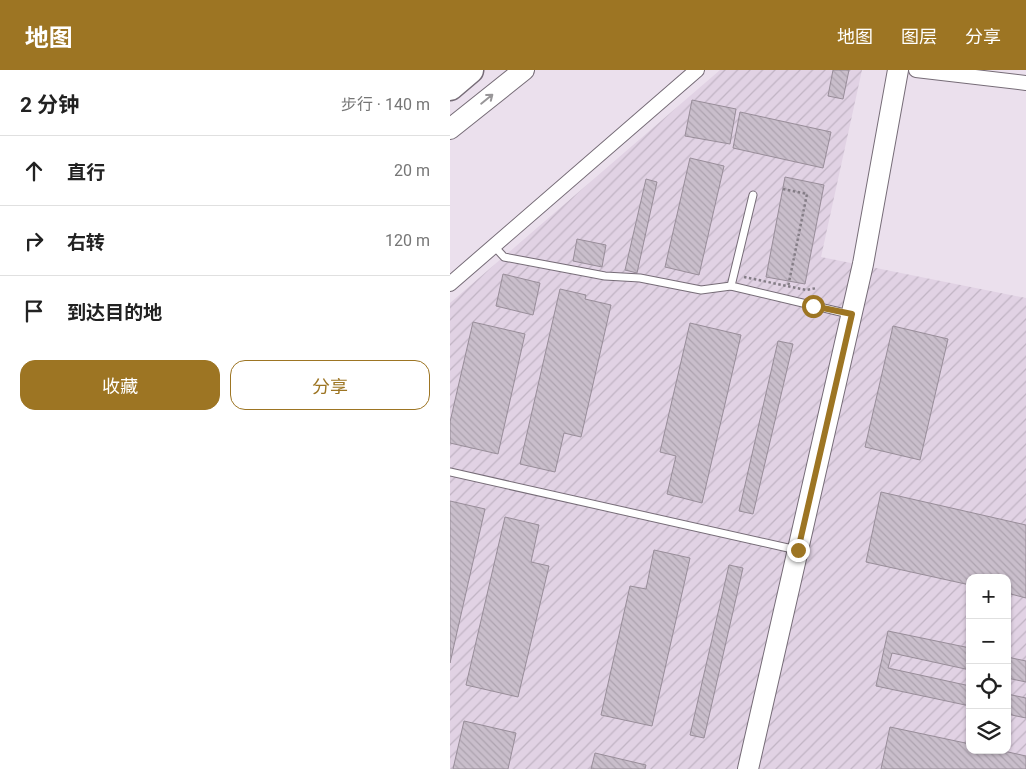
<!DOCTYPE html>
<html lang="zh">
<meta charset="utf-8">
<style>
body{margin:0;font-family:Roboto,"Noto Sans SC",sans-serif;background:#f2f2f2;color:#222}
.controls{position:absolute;right:15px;bottom:15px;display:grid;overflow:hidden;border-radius:10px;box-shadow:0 1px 4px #0004}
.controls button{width:45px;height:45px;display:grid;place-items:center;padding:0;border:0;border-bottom:1px solid #e0e0e0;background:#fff;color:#222;font:25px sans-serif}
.stop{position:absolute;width:15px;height:15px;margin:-11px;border:4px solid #9d7523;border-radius:50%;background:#fff}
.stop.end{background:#9d7523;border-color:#fff;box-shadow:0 1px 5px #0008}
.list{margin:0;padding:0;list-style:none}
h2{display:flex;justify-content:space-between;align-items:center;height:65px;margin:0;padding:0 20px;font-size:21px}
h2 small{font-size:16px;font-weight:400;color:#767676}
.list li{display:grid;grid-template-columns:32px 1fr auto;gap:15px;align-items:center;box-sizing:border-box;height:70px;padding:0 20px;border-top:1px solid #e0e0e0}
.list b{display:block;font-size:19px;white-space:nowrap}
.list em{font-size:16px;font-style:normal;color:#767676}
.actions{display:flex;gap:10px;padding:15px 20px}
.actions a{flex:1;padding:11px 0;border:1px solid #9d7523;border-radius:15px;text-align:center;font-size:18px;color:#9d7523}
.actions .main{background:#9d7523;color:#fff}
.icon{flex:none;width:28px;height:28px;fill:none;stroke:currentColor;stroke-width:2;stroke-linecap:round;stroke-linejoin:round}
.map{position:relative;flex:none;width:576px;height:699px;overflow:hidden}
header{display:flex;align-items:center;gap:30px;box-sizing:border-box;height:70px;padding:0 25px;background:#9d7523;color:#fff}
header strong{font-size:24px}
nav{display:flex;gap:28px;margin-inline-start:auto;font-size:18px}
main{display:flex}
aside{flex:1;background:#fff}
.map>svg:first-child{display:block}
.industrial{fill:url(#industrial-furrows);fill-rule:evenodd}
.building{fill:url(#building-back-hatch);stroke:#988d99}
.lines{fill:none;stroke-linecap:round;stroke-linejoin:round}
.lane-casing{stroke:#766c77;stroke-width:9}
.street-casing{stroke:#766c77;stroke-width:16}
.secondary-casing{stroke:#766c77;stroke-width:22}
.highway-casing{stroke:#766c77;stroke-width:29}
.path{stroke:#847d86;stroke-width:2.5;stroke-dasharray:2.5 2.5;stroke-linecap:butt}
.lane{stroke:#fff;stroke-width:7}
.street{stroke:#fff;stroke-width:14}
.secondary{stroke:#fff;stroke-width:20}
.highway{stroke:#fff;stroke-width:26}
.oneway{stroke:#989698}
.route{stroke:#9d7523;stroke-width:6}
</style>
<header>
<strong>地图</strong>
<nav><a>地图</a><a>图层</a><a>分享</a></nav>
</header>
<main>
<aside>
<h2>2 分钟<small>步行 · 140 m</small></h2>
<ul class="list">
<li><svg class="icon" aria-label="ahead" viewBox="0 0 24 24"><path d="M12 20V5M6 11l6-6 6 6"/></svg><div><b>直行</b></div><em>20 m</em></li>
<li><svg class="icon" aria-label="right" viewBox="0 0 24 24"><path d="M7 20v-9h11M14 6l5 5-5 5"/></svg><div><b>右转</b></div><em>120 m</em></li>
<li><svg class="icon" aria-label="arrive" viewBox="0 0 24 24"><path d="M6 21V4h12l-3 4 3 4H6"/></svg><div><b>到达目的地</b></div></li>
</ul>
<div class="actions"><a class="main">收藏</a><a>分享</a></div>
</aside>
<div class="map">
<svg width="576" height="699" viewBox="0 0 576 699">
<defs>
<pattern id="industrial-furrows" width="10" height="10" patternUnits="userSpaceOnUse" patternTransform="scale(1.25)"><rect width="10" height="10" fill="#e1d2e4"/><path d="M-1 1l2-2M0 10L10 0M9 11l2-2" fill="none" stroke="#c1b4c4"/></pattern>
<pattern id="building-back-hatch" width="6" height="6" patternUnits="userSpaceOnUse" patternTransform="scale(1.25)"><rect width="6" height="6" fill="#c9becb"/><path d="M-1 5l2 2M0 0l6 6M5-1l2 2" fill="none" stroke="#ada3af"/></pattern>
</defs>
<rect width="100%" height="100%" fill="#ebe0ed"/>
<path class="industrial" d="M270 0H412L371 187 576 228V699H0V233ZM520 508H557V680H520Z"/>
<g class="building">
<path d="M383 0H399L393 29 378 26Z"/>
<path d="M242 30 286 39 280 74 235 66Z"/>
<path d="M290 42 381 62 373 98 283 78Z"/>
<path d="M240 88 274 96 249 205 215 197Z"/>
<path d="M335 107 374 115 355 214 316 207Z"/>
<path d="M196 109 207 112 187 203 175 200Z"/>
<path d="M127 169 156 175 152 197 123 191Z"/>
<path d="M53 204 90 213 83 245 46 236Z"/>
<path d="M110 219 136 225 135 229 161 235 131 367 114 363 105 402 70 394Z"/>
<path d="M23 252 75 264 48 384 0 373V352Z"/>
<path d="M240 253 291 265 252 433 217 424 226 386 210 382Z"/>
<path d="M443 256 498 269 470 390 415 377Z"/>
<path d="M328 271 343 274 303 444 289 441Z"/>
<path d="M431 422 576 455V528L557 523V508H520V515L416 492Z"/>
<path d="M0 431 35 439 0 593Z"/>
<path d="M55 447 89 455 81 492 99 496 68 627 16 615Z"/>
<path d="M204 480 240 488 202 656 151 645 180 516 196 519Z"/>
<path d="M279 495 293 498 254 668 240 665Z"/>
<path d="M438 561 520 578V600L442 583 438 598 520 616V636L426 616Z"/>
<path d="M557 587 576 591V612L557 608Z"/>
<path d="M557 624 576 628V648L557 644Z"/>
<path d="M14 651 66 663 58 699H3Z"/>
<path d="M440 657 520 674V680H549L576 686V699H431Z"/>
<path d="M145 683 196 695 195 699H141Z"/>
</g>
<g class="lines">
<g class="lane-casing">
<g id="lane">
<path d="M303 125 281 216 399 244"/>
<path d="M44 176 54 187 155 206 190 208 251 220 281 216"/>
<path d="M0 402 347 480"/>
</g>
</g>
<g class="street-casing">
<g id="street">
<path d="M466 0 576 13"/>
<path d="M0 214 247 0"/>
</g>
</g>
<g class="secondary-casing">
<g id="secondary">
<path d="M0 59 74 0"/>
<path d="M298 699 413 194 448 0"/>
</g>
</g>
<g class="highway-casing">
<path id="highway" d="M0 17 20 0"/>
</g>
<g class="path">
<path d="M333 119 357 124 338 217"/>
<path d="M294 207 356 220 367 218"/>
</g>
<use href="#lane" class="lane"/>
<use href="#street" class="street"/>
<use href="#secondary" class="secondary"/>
<use href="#highway" class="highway"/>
</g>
<defs><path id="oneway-shaft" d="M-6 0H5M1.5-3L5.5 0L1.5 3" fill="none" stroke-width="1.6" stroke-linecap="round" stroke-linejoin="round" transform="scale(1.25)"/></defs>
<use class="oneway" href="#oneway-shaft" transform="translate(37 29) rotate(-39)"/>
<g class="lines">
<path class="route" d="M348 480 402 244 363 236"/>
</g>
</svg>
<div class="controls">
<button>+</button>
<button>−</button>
<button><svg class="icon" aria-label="locate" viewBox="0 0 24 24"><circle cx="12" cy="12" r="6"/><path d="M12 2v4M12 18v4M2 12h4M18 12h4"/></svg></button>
<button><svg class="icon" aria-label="layers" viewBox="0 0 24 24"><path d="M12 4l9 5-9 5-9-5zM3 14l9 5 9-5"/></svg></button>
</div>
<div class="stop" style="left:363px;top:236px"></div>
<div class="stop end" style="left:348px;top:480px"></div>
</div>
</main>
